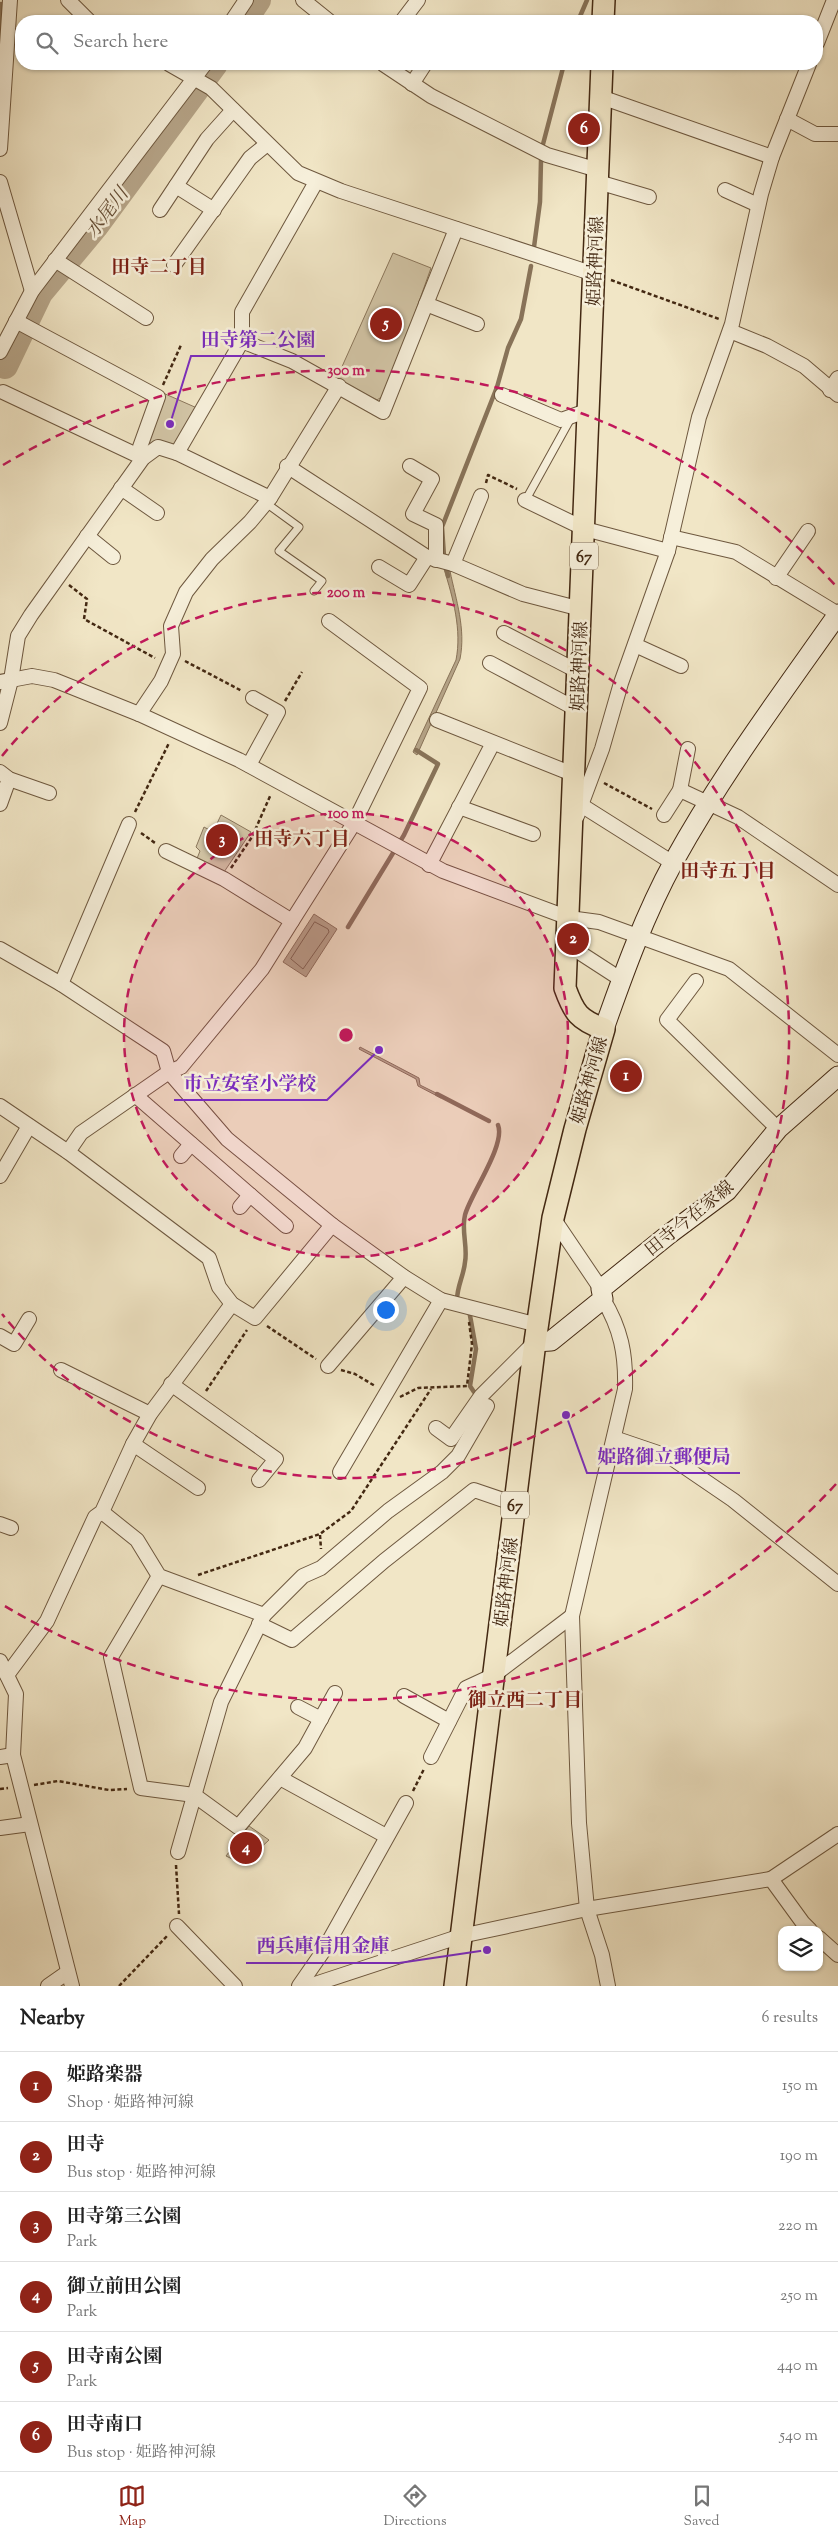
<!DOCTYPE html>
<meta charset="utf-8">
<style>
body{margin:0;font-family:"Sorts Mill Goudy","Noto Serif JP",serif;background:#f6f6f6;color:#222}
.controls{position:absolute;right:15px;bottom:15px;display:grid;overflow:hidden;border-radius:10px;box-shadow:0 1px 4px #0004}
.controls button{width:45px;height:45px;display:grid;place-items:center;padding:0;border:0;border-bottom:1px solid #e0e0e0;background:#fff;color:#222;font:25px sans-serif}
.you{position:absolute;left:385px;top:1309px;width:18px;height:18px;margin:-12px;border:4px solid #fff;border-radius:50%;background:#1a73e8;box-shadow:0 0 0 8px #1a73e833}
.badge{display:grid;place-items:center;width:32px;height:32px;border-radius:50%;background:#8f2418;color:#fff;font-size:16px;font-weight:700}
.pin{position:absolute;translate:-50% -50%;border:2px solid #fff;box-shadow:0 1px 5px #0006}
.list{margin:0;padding:0;list-style:none}
h2{display:flex;justify-content:space-between;align-items:center;height:65px;margin:0;padding:0 20px;font-size:21px}
h2 small{font-size:16px;font-weight:400;color:#767676}
.list li{display:grid;grid-template-columns:32px 1fr auto;gap:15px;align-items:center;box-sizing:border-box;height:70px;padding:0 20px;border-top:1px solid #e0e0e0}
.list b{display:block;font-size:19px;white-space:nowrap}
.list p{margin:0;font-size:16px;white-space:nowrap;color:#767676}
.list em{font-size:16px;font-style:normal;color:#767676}
.icon{flex:none;width:28px;height:28px;fill:none;stroke:currentColor;stroke-width:2;stroke-linecap:round;stroke-linejoin:round}
.map{position:relative;flex:none;width:838px;height:1986px;overflow:hidden}
.search{position:absolute;background:#fff;box-shadow:0 1px 4px #0004;left:15px;right:15px;top:15px;height:55px;display:flex;align-items:center;gap:12px;box-sizing:border-box;padding:0 18px;border-radius:20px;color:#767676;font-size:19px}
.sheet{height:485px;background:#fff}
nav{display:flex;justify-content:space-around;align-items:center;box-sizing:border-box;height:70px;border-top:1px solid #e0e0e0;background:#fff;font-size:14px;color:#767676}
nav a{display:grid;justify-items:center;gap:2px}
nav .on{color:#8f2418}
.map>svg:first-child{display:block}
.green{fill:#d3c6a7;stroke:#8b775c}
.water{fill:#b6a589;stroke:#887359}
.lines{fill:none;stroke-linecap:round;stroke-linejoin:round}
.shore{stroke:#7c664e;stroke-width:1}
.stream{stroke:#887359;stroke-width:4.5}
.river{stroke:#b6a589;stroke-width:26}
.lane-casing{stroke:#6e583f;stroke-width:9}
.street-casing{stroke:#6e583f;stroke-width:16}
.secondary-casing{stroke:#432812;stroke-width:21}
.primary-casing{stroke:#432812;stroke-width:24}
.path{stroke:#432812;stroke-width:2.5;stroke-dasharray:4 2.5;stroke-linecap:butt}
.lane{stroke:#f6efda;stroke-width:7}
.street{stroke:#f6efda;stroke-width:14}
.secondary{stroke:#f6efda;stroke-width:19}
.primary{stroke:#f1e6c6;stroke-width:21}
.ring{fill:none;stroke:#c2185b;stroke-width:2.5;stroke-dasharray:9 6}
.labels{text-anchor:middle;stroke-width:5;stroke-linejoin:round;paint-order:stroke}
.shield{fill:#f6efda;stroke:#79644e;stroke-width:1}
.shield-label{font-size:16px;font-weight:bold;fill:#432812}
.street-label{font-size:18px;fill:#432812;stroke:#f6efda}
.water-label{font-size:19px;font-style:italic;fill:#664e36;stroke:#f6efda}
.neighbourhood-label{font-size:19px;font-weight:bold;fill:#7a1f14;stroke:#f6efda}
.centre{fill:#c2185b;stroke:#f6efda;stroke-width:2.5}
.ring-label{font-size:15px;text-anchor:middle;font-weight:bold;fill:#c2185b;stroke:#f6efda;stroke-width:5;stroke-linejoin:round;paint-order:stroke}
.leader{fill:none;stroke:#7b2cbf;stroke-width:2}
.callout-dot{fill:#7b2cbf;stroke:#f6efda;stroke-width:2}
.callout-label{font-size:19px;text-anchor:middle;font-weight:bold;fill:#7b2cbf;stroke:#f6efda;stroke-width:5;stroke-linejoin:round;paint-order:stroke}
</style>
<div class="map">
<svg width="838" height="1986" viewBox="0 0 838 1986">
<rect width="100%" height="100%" fill="#f1e6c6"/>
<filter id="stains"><feTurbulence type="fractalNoise" baseFrequency=".004" numOctaves="4"/><feColorMatrix values="0 0 0 0 .2 0 0 0 0 .09 0 0 0 0 .02 0 0 0 .5 -.17"/></filter>
<radialGradient id="worn" r=".72"><stop offset=".6" stop-color="#630" stop-opacity="0"/><stop offset="1" stop-color="#630" stop-opacity=".3"/></radialGradient>
<g class="green">
<path d="M393 253 431 268 386 394 377 400 336 380Z"/>
<path d="M163 393 197 408 176 444 171 446 159 440 146 445Z"/>
<path d="M221 815 251 832 222 875 196 861 200 851 196 847 204 827 213 832Z"/>
<path d="M249 1826 269 1840 243 1864 226 1856Z"/>
</g>
<g class="water">
<path d="M444 569 450 571C456 600 466 629 460 659L417 755 413 752 456 660C462 630 453 598 444 569Z"/>
<path d="M314 914 337 929 306 977 283 962Z"/>
<path d="M360 1047 419 1078 420 1085 442 1096 441 1098 418 1086 416 1079 359 1049Z"/>
</g>
<g class="lines">
<path class="shore" d="M315 922 328 929 329 932 303 969 291 959Z"/>
<g class="stream">
<path d="M578 21 587 0"/>
<path d="M0 41 1 4"/>
<path d="M542 148 564 64"/>
<path d="M534 247 540 202 541 160"/>
<path d="M448 576 444 556 442 527 497 387 508 348 521 319 531 266"/>
<path d="M348 927 404 835 438 764 416 750"/>
<path d="M437 1094 489 1121"/>
<path d="M460 1301 457 1300C457 1286 464 1275 465 1262 468 1247 461 1230 465 1215 470 1195 506 1145 498 1125"/>
<path d="M469 1310 476 1349 470 1386 474 1392"/>
</g>
<g class="river">
<path d="M244 21 258 0"/>
<path d="M5 366 40 293 95 227 215 64"/>
</g>
<g class="lane-casing">
<g id="lane">
<path d="M529 494 571 418"/>
<path d="M266 503 299 527 279 551 322 581 314 591"/>
</g>
</g>
<g class="street-casing">
<g id="street">
<path d="M68 0 89 21"/>
<path d="M303 0 329 21"/>
<path d="M232 21 246 0"/>
<path d="M402 21 418 0"/>
<path d="M817 43 834 0"/>
<path d="M169 64 211 88 298 173 341 191 594 274"/>
<path d="M383 64 431 96 547 155 598 170"/>
<path d="M412 84 425 64"/>
<path d="M601 97 772 157"/>
<path d="M787 119 815 134H838"/>
<path d="M0 149 10 0"/>
<path d="M0 182 32 291"/>
<path d="M598 182 649 197"/>
<path d="M176 186 214 210"/>
<path d="M725 190 758 205"/>
<path d="M160 210 207 139 233 110"/>
<path d="M55 260 146 318"/>
<path d="M174 265 250 158 267 144"/>
<path d="M426 304 477 324"/>
<path d="M730 331 767 346 804 366 838 395"/>
<path d="M242 341 292 361 383 412 456 229"/>
<path d="M0 352 32 291 205 64"/>
<path d="M830 390 838 378"/>
<path d="M3 392 143 458 140 447 158 397 16 321"/>
<path d="M502 395 561 420 589 410"/>
<path d="M177 453 242 341V312L316 182"/>
<path d="M287 466 427 557 453 564 523 594 581 609"/>
<path d="M410 466 432 479 413 514 436 525V560"/>
<path d="M121 488 157 513"/>
<path d="M525 500 585 529 668 551"/>
<path d="M87 536 113 557"/>
<path d="M671 537 736 552 838 614"/>
<path d="M453 564 481 496"/>
<path d="M379 567 409 585 427 557"/>
<path d="M776 578 808 531"/>
<path d="M504 633 579 672"/>
<path d="M635 645 681 666"/>
<path d="M490 663 578 710"/>
<path d="M0 682 32 676 54 680 139 714 239 760 443 871 569 918 599 922 729 969 838 1055"/>
<path d="M139 714 161 681 173 654 171 626 186 592 212 559 250 522 270 498 339 386"/>
<path d="M437 720 575 775"/>
<path d="M0 723 11 680 18 636 31 615 143 458 158 447 177 453 270 498"/>
<path d="M249 765 278 712 253 698"/>
<path d="M0 772 9 779 49 793"/>
<path d="M680 790 738 817 838 885"/>
<path d="M0 804 9 779"/>
<path d="M581 805 673 863"/>
<path d="M459 807 533 834"/>
<path d="M664 815 680 790 688 749"/>
<path d="M577 816 602 749 621 683 668 551 699 417 732 324 761 194 772 157 809 64"/>
<path d="M166 851 224 879 292 921"/>
<path d="M429 865 493 743"/>
<path d="M568 945 622 980"/>
<path d="M0 949 61 984 163 1051 169 1072 227 1139 332 1225 255 1318 232 1304 219 1287 209 1258 68 1152 0 1106"/>
<path d="M696 981 667 1020 778 1129"/>
<path d="M61 984 129 824"/>
<path d="M135 1095 286 1226"/>
<path d="M68 1152 81 1133 169 1072 181 1067 262 969 292 921 354 823 420 688 329 621"/>
<path d="M181 1156 191 1144"/>
<path d="M0 1176 29 1126"/>
<path d="M240 1207 250 1195"/>
<path d="M553 1218 601 1289"/>
<path d="M332 1225 404 1277 441 1300 538 1325"/>
<path d="M603 1299C621 1329 626 1354 625 1389L572 1616 579 1823 587 1909 602 1955 608 1986"/>
<path d="M0 1336 14 1344 29 1319"/>
<path d="M328 1366 404 1277"/>
<path d="M61 1370 150 1414"/>
<path d="M171 1384 276 1459 259 1480"/>
<path d="M436 1428 451 1439 481 1396 535 1342"/>
<path d="M614 1438 670 1457 733 1500 838 1584"/>
<path d="M133 1444 198 1488"/>
<path d="M340 1472 441 1300"/>
<path d="M102 1512 137 1540 159 1576 264 1615"/>
<path d="M0 1524 11 1528"/>
<path d="M159 1576 111 1657 141 1788 194 1795 238 1827 305 1748 335 1693"/>
<path d="M259 1624 292 1640 384 1561 474 1490 515 1504"/>
<path d="M0 1661 16 1694 13 1755 72 1986"/>
<path d="M7 1675 47 1621 95 1517 102 1512 133 1444 150 1414 232 1304"/>
<path d="M404 1696 449 1721"/>
<path d="M298 1707 321 1719"/>
<path d="M0 1757 13 1755"/>
<path d="M431 1757 466 1688 494 1675 572 1616"/>
<path d="M280 1778 386 1836"/>
<path d="M0 1828 30 1824"/>
<path d="M178 1852 221 1702 264 1615 303 1576 321 1568 388 1511 442 1472 458 1456 487 1406"/>
<path d="M771 1879 838 1834"/>
<path d="M177 1926 235 1986"/>
<path d="M819 1938 838 1955"/>
<path d="M48 1986 68 1972"/>
<path d="M299 1986 324 1950 406 1803"/>
<path d="M309 1986 461 1936 587 1909 771 1879 803 1923 810 1930"/>
</g>
</g>
<g class="secondary-casing">
<g id="secondary">
<path d="M604 1029C624 972 645 914 674 861 722 774 781 695 838 614"/>
<path d="M535 1342 551 1341 603 1299 601 1289 668 1235 727 1191 778 1129 838 1076"/>
</g>
</g>
<g class="primary-casing">
<g id="primary">
<path d="M603 21 604 0"/>
<path d="M455 1986 535 1342 553 1218 575 1129 604 1029C579 1020 574 1013 565 988L602 64"/>
</g>
</g>
<g class="path">
<path d="M611 280 719 319"/>
<path d="M163 385 181 345"/>
<path d="M486 483 488 475 517 489"/>
<path d="M69 585 87 599 84 619 155 658"/>
<path d="M185 661 242 691"/>
<path d="M285 701 302 672"/>
<path d="M604 783 652 809"/>
<path d="M135 812 169 743"/>
<path d="M141 833 155 843"/>
<path d="M231 868 252 837 271 794"/>
<path d="M267 1326 316 1359"/>
<path d="M341 1370 355 1374 375 1386"/>
<path d="M206 1391 247 1330"/>
<path d="M400 1397 418 1388 467 1386 472 1344 469 1322"/>
<path d="M320 1535 321 1549"/>
<path d="M198 1575 320 1534 351 1511 431 1389"/>
<path d="M34 1785 58 1781 109 1790 127 1789"/>
<path d="M0 1789 8 1788"/>
<path d="M413 1791 424 1769"/>
<path d="M176 1865 179 1914"/>
<path d="M119 1986 168 1935"/>
</g>
<use href="#lane" class="lane"/>
<use href="#street" class="street"/>
<use href="#secondary" class="secondary"/>
<use href="#primary" class="primary"/>
</g>
<circle cx="346" cy="1035" r="222" fill="#c2185b" fill-opacity=".12"/>
<g class="ring">
<circle cx="346" cy="1035" r="222"/>
<path d="M2 756A443 443 0 1 1 2 1314"/>
<path d="M836 1484A665 665 0 0 1 3 1605M3 465A665 665 0 0 1 836 586"/>
</g>
<g class="labels">
<g class="shield">
<rect x="570" y="542.5" width="28" height="27" rx="4"/>
<rect x="501" y="1491.5" width="28" height="27" rx="4"/>
</g>
<g class="shield-label">
<text x="584" y="562">67</text>
<text x="515" y="1511">67</text>
</g>
<g class="street-label">
<text transform="translate(595 261) rotate(-88)" y="6">姫路神河線</text>
<text transform="translate(579 666) rotate(-88)" y="6">姫路神河線</text>
<text transform="translate(589 1080) rotate(-74)" y="6">姫路神河線</text>
<text transform="translate(689 1218) rotate(-39)" y="6">田寺今在家線</text>
<text transform="translate(506 1582) rotate(-83)" y="6">姫路神河線</text>
</g>
<g class="water-label">
<text transform="translate(106 212) rotate(-53)" y="7">水尾川</text>
</g>
<g class="neighbourhood-label">
<text x="159" y="273">田寺二丁目</text>
<text x="302" y="845">田寺六丁目</text>
<text x="728" y="877">田寺五丁目</text>
<text x="525" y="1706">御立西二丁目</text>
</g>
</g>
<circle cx="346" cy="1035" r="8" class="centre"/>
<g class="ring-label">
<text x="346" y="375">300 m</text>
<text x="346" y="597">200 m</text>
<text x="346" y="818">100 m</text>
</g>
<path class="leader" d="M170 424L191 356H325M379 1050L327 1100H174M566 1415L587 1473H740M487 1950L399 1963H246"/>
<g class="callout-dot">
<circle cx="170" cy="424" r="5"/>
<circle cx="379" cy="1050" r="5"/>
<circle cx="566" cy="1415" r="5"/>
<circle cx="487" cy="1950" r="5"/>
</g>
<g class="callout-label">
<text x="258" y="346">田寺第二公園</text>
<text x="250" y="1090">市立安室小学校</text>
<text x="664" y="1463">姫路御立郵便局</text>
<text x="323" y="1952">西兵庫信用金庫</text>
</g>
<rect width="100%" height="100%" filter="url(#stains)"/>
<rect width="100%" height="100%" fill="url(#worn)"/>
</svg>
<div class="controls">
<button><svg class="icon" aria-label="layers" viewBox="0 0 24 24"><path d="M12 4l9 5-9 5-9-5zM3 14l9 5 9-5"/></svg></button>
</div>
<div class="you"></div>
<div class="pin badge" style="left:626px;top:1076px">1</div>
<div class="pin badge" style="left:573px;top:939px">2</div>
<div class="pin badge" style="left:222px;top:840px">3</div>
<div class="pin badge" style="left:246px;top:1848px">4</div>
<div class="pin badge" style="left:386px;top:324px">5</div>
<div class="pin badge" style="left:584px;top:129px">6</div>
<div class="search"><svg class="icon" aria-label="search" viewBox="0 0 24 24"><circle cx="10" cy="10" r="6"/><path d="M15 15l6 6"/></svg>Search here</div>
</div>
<section class="sheet">
<h2>Nearby<small>6 results</small></h2>
<ul class="list">
<li><span class="badge">1</span><div><b>姫路楽器</b><p>Shop · 姫路神河線</p></div><em>150 m</em></li>
<li><span class="badge">2</span><div><b>田寺</b><p>Bus stop · 姫路神河線</p></div><em>190 m</em></li>
<li><span class="badge">3</span><div><b>田寺第三公園</b><p>Park</p></div><em>220 m</em></li>
<li><span class="badge">4</span><div><b>御立前田公園</b><p>Park</p></div><em>250 m</em></li>
<li><span class="badge">5</span><div><b>田寺南公園</b><p>Park</p></div><em>440 m</em></li>
<li><span class="badge">6</span><div><b>田寺南口</b><p>Bus stop · 姫路神河線</p></div><em>540 m</em></li>
</ul>
</section>
<nav>
<a class="on"><svg class="icon" aria-label="map" viewBox="0 0 24 24"><path d="M3 6l6-2 6 2 6-2v14l-6 2-6-2-6 2zM9 4v14M15 6v14"/></svg>Map</a>
<a><svg class="icon" aria-label="directions" viewBox="0 0 24 24"><path d="M12 3l9 9-9 9-9-9zM9 14v-3h6M13 9l2 2-2 2"/></svg>Directions</a>
<a><svg class="icon" aria-label="saved" viewBox="0 0 24 24"><path d="M7 4h10v16l-5-4-5 4z"/></svg>Saved</a>
</nav>
